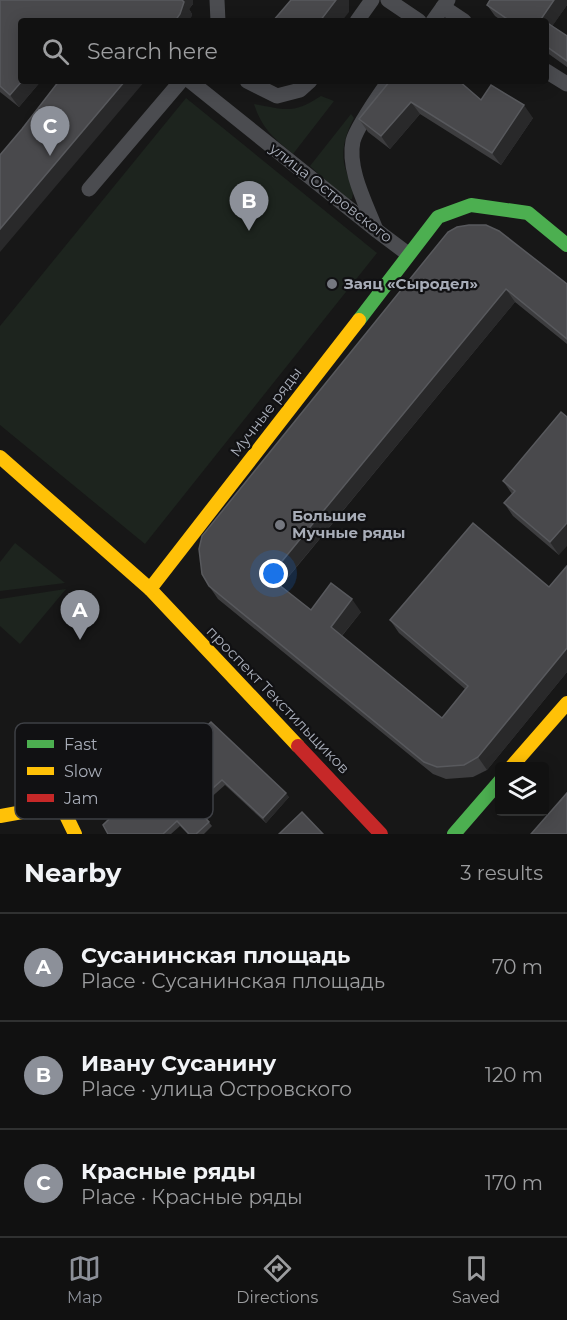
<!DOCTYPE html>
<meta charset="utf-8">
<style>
body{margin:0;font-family:Montserrat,sans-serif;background:#1a1a1a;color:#f1f3f6}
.controls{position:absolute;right:18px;bottom:18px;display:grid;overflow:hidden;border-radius:6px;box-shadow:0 3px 15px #0003}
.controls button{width:54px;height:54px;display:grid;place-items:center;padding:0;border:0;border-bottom:2px solid #303131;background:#111;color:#f1f3f6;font:30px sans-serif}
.you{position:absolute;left:274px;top:574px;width:21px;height:21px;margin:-15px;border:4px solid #fff;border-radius:50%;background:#1a73e8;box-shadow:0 0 0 9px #1a73e833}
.badge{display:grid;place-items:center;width:39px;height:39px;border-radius:50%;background:#8c9099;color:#fff;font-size:20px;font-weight:700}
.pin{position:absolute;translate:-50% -50px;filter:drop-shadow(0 2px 3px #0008)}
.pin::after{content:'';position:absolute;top:32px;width:21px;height:18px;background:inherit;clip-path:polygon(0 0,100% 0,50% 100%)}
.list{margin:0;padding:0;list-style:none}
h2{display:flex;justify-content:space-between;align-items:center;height:78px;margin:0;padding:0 24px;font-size:26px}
h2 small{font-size:20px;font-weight:400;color:#9c9d9f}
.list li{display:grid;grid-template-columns:39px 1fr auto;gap:18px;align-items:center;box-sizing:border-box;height:108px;padding:0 24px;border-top:2px solid #303131}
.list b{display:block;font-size:22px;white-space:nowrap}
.list p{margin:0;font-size:20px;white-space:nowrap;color:#9c9d9f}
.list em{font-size:20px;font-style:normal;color:#9c9d9f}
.icon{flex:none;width:33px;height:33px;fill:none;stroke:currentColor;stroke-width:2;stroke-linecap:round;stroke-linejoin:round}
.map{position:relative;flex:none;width:567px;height:834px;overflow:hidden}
.search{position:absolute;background:#111;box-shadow:0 3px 15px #0003;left:18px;right:18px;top:18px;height:66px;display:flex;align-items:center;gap:15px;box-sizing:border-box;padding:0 21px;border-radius:6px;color:#9c9d9f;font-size:22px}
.sheet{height:402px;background:#111}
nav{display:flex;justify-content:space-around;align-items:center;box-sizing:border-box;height:84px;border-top:2px solid #303131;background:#111;font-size:16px;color:#9c9d9f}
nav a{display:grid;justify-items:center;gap:3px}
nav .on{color:#8c9099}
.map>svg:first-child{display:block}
.green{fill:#1d241e}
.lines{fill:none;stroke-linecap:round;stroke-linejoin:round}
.street{stroke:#4b4c50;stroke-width:15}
.fast{stroke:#4caf50;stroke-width:14}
.slow{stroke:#ffc107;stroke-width:14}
.jam{stroke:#c62828;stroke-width:14}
.wall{fill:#3d3d3f}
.shaded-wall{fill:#29292a}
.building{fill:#49494c;stroke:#58595d;stroke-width:1.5}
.poi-dot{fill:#757880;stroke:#111113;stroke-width:2}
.labels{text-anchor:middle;stroke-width:4.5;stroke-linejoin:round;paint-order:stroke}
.street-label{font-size:15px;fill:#a8adb8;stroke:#111113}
.poi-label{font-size:15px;font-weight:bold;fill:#a8adb8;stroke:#111113;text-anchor:start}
.key{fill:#111113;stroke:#3e4045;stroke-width:1.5}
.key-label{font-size:16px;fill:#a8adb8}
</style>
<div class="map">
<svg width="567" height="834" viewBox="0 0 567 834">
<rect width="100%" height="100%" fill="#171717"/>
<g class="green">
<path d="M321 96 334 101 293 154C274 138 262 129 254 104 287 110 293 114 321 96Z"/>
<path d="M186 98 377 253 145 544 0 425V326Z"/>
<path d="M351 114 354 118C347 131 341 147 344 163 346 176 356 186 352 199H346L310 166Z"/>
<path d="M15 543 65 583 0 591V562Z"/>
<path d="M66 589 20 644 0 626V599Z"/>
</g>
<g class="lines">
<g class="street">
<path d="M217 0 218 21"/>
<path d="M388 0 419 21"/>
<path d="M443 7 464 21"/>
<path d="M357 21 372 0"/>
<path d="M433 21 448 0"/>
<path d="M546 71 567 84"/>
<path d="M190 81 376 230 408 254"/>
<path d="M247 81 277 96 300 90 310 81"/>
<path d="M89 189 181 81"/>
<path d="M376 230C366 204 347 169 353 141 357 126 380 94 389 81"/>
</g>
<g class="fast">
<path d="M359 320 438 217 471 205 528 213 567 245"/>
<path d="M454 834 500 781"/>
</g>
<g class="slow">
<path d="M0 457 150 589 298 746"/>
<path d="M150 589 359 320"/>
<path d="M512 766 567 703"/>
<path d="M0 816 61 805 75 834"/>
</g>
<path class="jam" d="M298 746 381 834"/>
</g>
<g class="wall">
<path d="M0 0H193V4L189 9 192 14 190 21H21V81H41L19 107 0 92Z"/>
<path d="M490 0H567V5L552 26 567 36V67L546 52V21H502L495 16 487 5Z"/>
<path d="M390 81 481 100 533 118 501 165 420 114 390 149 368 132 359 119Z"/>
<path d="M448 232 567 284V344L515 302 281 586 311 610 361 612 342 636 442 718 465 689 399 633 390 620 549 587 567 566V672L487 770 473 777 446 779 433 774 218 599 209 586Z"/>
<path d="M567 417 559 555 513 516 504 503 512 494 503 481Z"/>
<path d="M170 759 289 797 266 823 225 785 198 809 212 826 204 834H188L180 826 171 834H108L134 795 126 785Z"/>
</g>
<g class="shaded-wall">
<path d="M181 0H193V4L189 9 192 14 190 21H175Z"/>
<path d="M336 0H349V12L342 21H320Z"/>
<path d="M554 0H567V5L549 31 546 26V21H543L541 19Z"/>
<path d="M22 81H41L19 107 10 95Z"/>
<path d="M125 81H145L0 252V229Z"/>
<path d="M411 102 420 114 390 149 381 136Z"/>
<path d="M524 105 533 118 501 165 492 153Z"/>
<path d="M506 289 515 302 278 589 269 577Z"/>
<path d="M567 523V546L559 555 550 542Z"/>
<path d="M352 599 361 612 339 639 331 627Z"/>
<path d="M567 648V672L487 770 478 757Z"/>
<path d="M286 793 289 797 266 823 263 818Z"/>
</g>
<g class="building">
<path d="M0 0H182L184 2 180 14 175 21H21L22 81 10 95 0 86Z"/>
<path d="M291 0H336L320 21H273Z"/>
<path d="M490 0H554L541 19 544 21H510L487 5Z"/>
<path d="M546 22 567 36V61L546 46Z"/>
<path d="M59 81H125L0 229V155L22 129Z"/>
<path d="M390 81H459L481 100 491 85 524 105 492 153 411 102 381 136 359 119Z"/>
<path d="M469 225H486L499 231 567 284V339L506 289 269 577 311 610 331 583 352 599 331 627 442 718 468 686 390 620 473 523 549 587 567 566V648L478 757 464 765 437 767 424 762 209 586 202 574 199 549 202 536 448 232 457 227Z"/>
<path d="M561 412 567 417V523L550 542 504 503 515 491 503 481Z"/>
<path d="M211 722 286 793 263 818 222 780 194 805 209 822 196 834H189L177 821 163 834H108L103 825 134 795 126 785 163 751 170 759Z"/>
<path d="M567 793V834H531Z"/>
<path d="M302 812 323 834H279Z"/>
</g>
<g class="poi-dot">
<circle cx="332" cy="284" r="6"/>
<circle cx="280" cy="525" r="6"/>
</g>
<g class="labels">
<g class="street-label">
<text transform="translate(331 193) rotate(38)" y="5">улица Островского</text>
<text transform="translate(266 412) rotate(-53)" y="5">Мучные ряды</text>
<text transform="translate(278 700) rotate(46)" y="5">проспект Текстильщиков</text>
</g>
<g class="poi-label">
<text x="344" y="289">Заяц «Сыродел»</text>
<text x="292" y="521">Большие<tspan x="292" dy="17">Мучные ряды</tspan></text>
</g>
</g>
<rect x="15" y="723" width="198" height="96" rx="9" class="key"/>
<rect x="27" y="740" width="27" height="8" fill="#4caf50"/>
<rect x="27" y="767" width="27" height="8" fill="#ffc107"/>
<rect x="27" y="794" width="27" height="8" fill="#c62828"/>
<g class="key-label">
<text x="64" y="750">Fast</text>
<text x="64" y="777">Slow</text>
<text x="64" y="804">Jam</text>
</g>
</svg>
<div class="controls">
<button><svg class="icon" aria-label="layers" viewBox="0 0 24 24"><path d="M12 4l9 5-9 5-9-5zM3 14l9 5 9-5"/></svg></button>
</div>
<div class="you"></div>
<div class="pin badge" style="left:80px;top:640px">A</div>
<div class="pin badge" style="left:249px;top:231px">B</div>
<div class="pin badge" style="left:50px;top:156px">C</div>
<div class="search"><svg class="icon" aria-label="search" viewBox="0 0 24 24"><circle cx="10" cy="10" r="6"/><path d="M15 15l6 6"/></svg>Search here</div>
</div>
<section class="sheet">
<h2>Nearby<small>3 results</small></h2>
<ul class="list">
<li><span class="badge">A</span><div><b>Сусанинская площадь</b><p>Place · Сусанинская площадь</p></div><em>70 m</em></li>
<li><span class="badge">B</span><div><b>Ивану Сусанину</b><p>Place · улица Островского</p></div><em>120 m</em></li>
<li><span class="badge">C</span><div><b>Красные ряды</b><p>Place · Красные ряды</p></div><em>170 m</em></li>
</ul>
</section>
<nav>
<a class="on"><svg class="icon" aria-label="map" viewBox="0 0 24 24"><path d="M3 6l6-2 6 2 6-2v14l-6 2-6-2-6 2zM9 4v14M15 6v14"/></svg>Map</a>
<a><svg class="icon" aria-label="directions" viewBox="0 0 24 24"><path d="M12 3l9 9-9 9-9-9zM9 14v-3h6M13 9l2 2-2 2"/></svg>Directions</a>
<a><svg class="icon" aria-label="saved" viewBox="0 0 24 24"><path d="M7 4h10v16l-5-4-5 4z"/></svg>Saved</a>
</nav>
